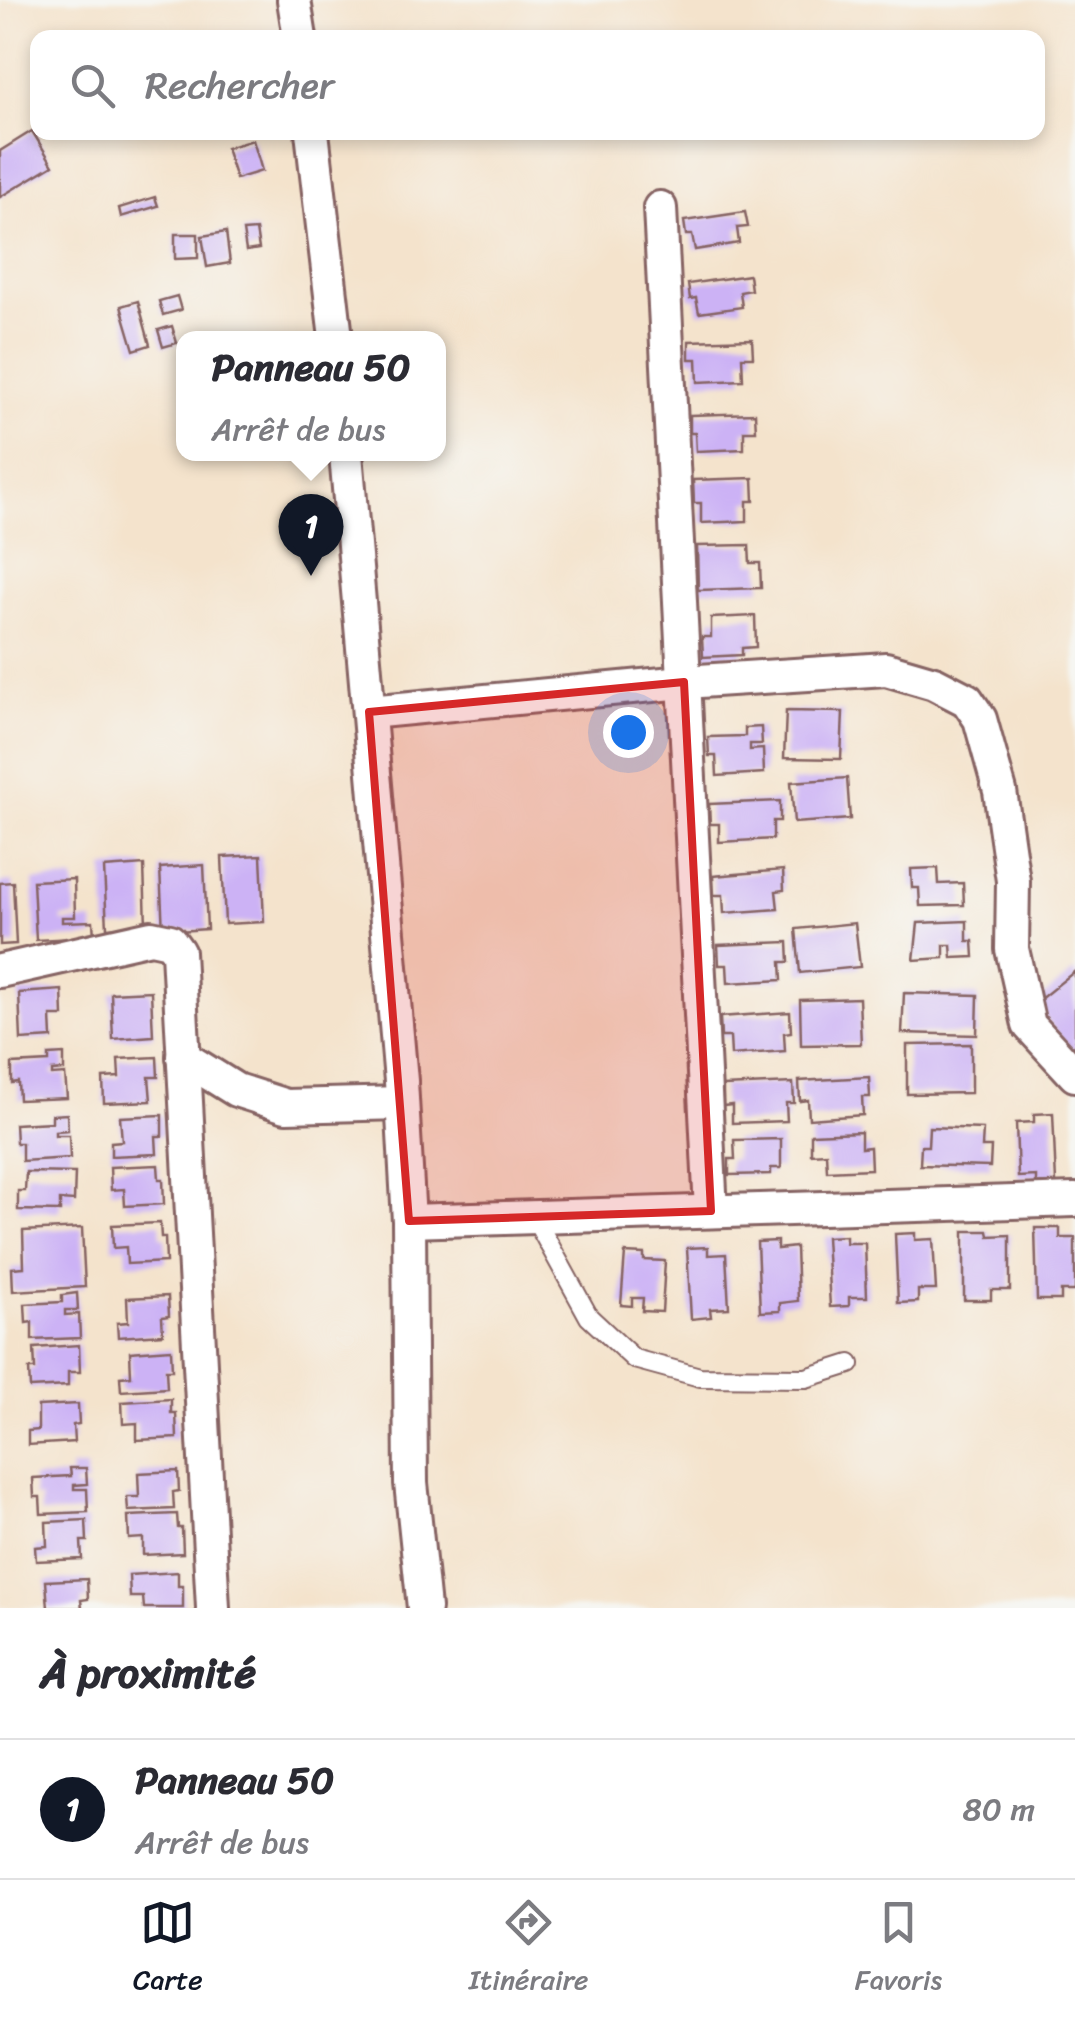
<!DOCTYPE html>
<html lang="fr">
<meta charset="utf-8">
<style>
body{margin:0;font-family:Sriracha,sans-serif;background:#f2f2f3;color:#2b2b33}
.you{position:absolute;left:628px;top:732px;width:35px;height:35px;margin:-25px;border:8px solid #fff;border-radius:50%;background:#1a73e8;box-shadow:0 0 0 15px #1a73e833}
.badge{display:grid;place-items:center;width:65px;height:65px;border-radius:50%;background:#111827;color:#fff;font-size:32px;font-weight:700}
.pin{position:absolute;translate:-50% -82px;filter:drop-shadow(0 2px 5px #0008)}
.pin::after{content:'';position:absolute;top:52px;width:35px;height:30px;background:inherit;clip-path:polygon(0 0,100% 0,50% 100%)}
.popup{position:absolute;left:176px;top:331px;width:270px;height:130px;box-sizing:border-box;display:grid;place-content:center;border-radius:20px;background:#fff;filter:drop-shadow(0 2px 8px #0005);font-size:32px;white-space:nowrap;color:#7c7c81}
.popup b{font-size:38px;color:#2b2b33}
.popup::after{content:'';position:absolute;left:50%;top:100%;margin-left:-20px;border:20px solid transparent;border-top-color:#fff}
.list{margin:0;padding:0;list-style:none}
h2{display:flex;justify-content:space-between;align-items:center;height:130px;margin:0;padding:0 40px;font-size:42px}
h2 small{font-size:32px;font-weight:400;color:#7c7c81}
.list li{display:grid;grid-template-columns:65px 1fr auto;gap:30px;align-items:center;box-sizing:border-box;height:140px;padding:0 40px;border-top:2px solid #e1e1e2}
.list b{display:block;font-size:38px;white-space:nowrap}
.list p{margin:0;font-size:32px;white-space:nowrap;color:#7c7c81}
.list em{font-size:32px;font-style:normal;color:#7c7c81}
.icon{flex:none;width:55px;height:55px;fill:none;stroke:currentColor;stroke-width:2;stroke-linecap:round;stroke-linejoin:round}
.map{position:relative;flex:none;width:1075px;height:1608px;overflow:hidden}
.search{position:absolute;background:#fff;box-shadow:0 5px 15px #0003;left:30px;right:30px;top:30px;height:110px;display:flex;align-items:center;gap:25px;box-sizing:border-box;padding:0 35px;border-radius:20px;color:#7c7c81;font-size:38px}
.sheet{height:270px;background:#fff}
nav{display:flex;justify-content:space-around;align-items:center;box-sizing:border-box;height:140px;border-top:2px solid #e1e1e2;background:#fff;font-size:28px;color:#7c7c81}
nav a{display:grid;justify-items:center;gap:5px}
nav .on{color:#111827}
.map>svg:first-child{display:block}
.building{fill:#ccb2f5}
.lines{fill:none;stroke-linecap:round;stroke-linejoin:round}
.lane-casing{stroke:#866463;stroke-width:22}
.street-casing{stroke:#866463;stroke-width:38}
.lane{stroke:#fff;stroke-width:18}
.street{stroke:#fff;stroke-width:32}
.marked{fill:#d62828;fill-opacity:0.2;stroke:#d62828;stroke-width:8;stroke-linejoin:round}
</style>
<div class="map">
<svg width="1075" height="1608" viewBox="0 0 1075 1608">
<rect width="100%" height="100%" fill="#f6f6f2"/>
<filter id="ink" filterUnits="userSpaceOnUse"><feTurbulence type="fractalNoise" baseFrequency=".01" numOctaves="2"/><feDisplacementMap in="SourceGraphic" scale="20" xChannelSelector="R" yChannelSelector="G"/><feConvolveMatrix kernelMatrix="1 2 1 2 8 2 1 2 1" color-interpolation-filters="sRGB"/></filter>
<filter id="wash" filterUnits="userSpaceOnUse"><feTurbulence type="fractalNoise" baseFrequency=".0048" numOctaves="4" result="noise"/><feDisplacementMap in="SourceGraphic" scale="40" xChannelSelector="R" yChannelSelector="G"/><feGaussianBlur stdDeviation="2.25" result="paint"/><feColorMatrix in="noise" values="0 0 0 0 0 0 0 0 0 0 0 0 0 0 0 0 0 1.4 0 .05"/><feComposite in="paint" operator="in"/></filter>
<g filter="url(#wash)">
<rect width="100%" height="100%" fill="#f4e3cc"/>
<g id="blocks">
<g class="building">
<path d="M32 131 53 165 0 197V151Z"/>
<path d="M253 140 262 171 236 179 226 148Z"/>
<path d="M155 197 158 206 121 217 119 208Z"/>
<path d="M745 212 748 227 737 228 739 243 695 250 692 235H686L684 221Z"/>
<path d="M256 230 259 249 246 251 243 231Z"/>
<path d="M226 232 230 263 207 267 202 236Z"/>
<path d="M175 234H198V258L175 259Z"/>
<path d="M749 275 751 290 740 292 742 307 699 313 696 298 690 299 688 284Z"/>
<path d="M177 296 181 310 163 315 159 301Z"/>
<path d="M138 301 150 345 134 350 121 306Z"/>
<path d="M172 326 177 343 163 347 158 330Z"/>
<path d="M752 339 753 357H742L743 380 698 382 697 359H689V341Z"/>
<path d="M755 413 756 431H744V449L696 451 695 433H690V415Z"/>
<path d="M753 478 754 501H747V521L701 523V503H694L693 480Z"/>
<path d="M749 545 750 563H760L761 588 698 590 697 546Z"/>
<path d="M755 616 756 647 742 648V655L703 657 702 637H711V618Z"/>
<path d="M786 711 843 712 841 759 784 758Z"/>
<path d="M761 727 762 744H750V750L763 749 764 773 717 776 716 756H709L708 737 745 736V728Z"/>
<path d="M847 778 850 819 794 823 791 782Z"/>
<path d="M780 801V821H773V839L719 842V824H710L709 804Z"/>
<path d="M261 855 264 922 225 924 222 857Z"/>
<path d="M144 865 146 926 107 928 104 868Z"/>
<path d="M204 865 207 929 163 932 160 868Z"/>
<path d="M938 868 939 884 963 883 964 905 920 906 919 888H912L911 869Z"/>
<path d="M783 870 784 890 776 891 778 909 724 913 723 895H714L713 876Z"/>
<path d="M74 879 75 917H62V922L93 921 94 937 36 940 33 881Z"/>
<path d="M13 882 16 944 0 945V883Z"/>
<path d="M967 921V941H973L974 957 952 958 951 945H944V958L914 960 918 923Z"/>
<path d="M855 923 860 967 800 973 796 929Z"/>
<path d="M788 942 789 962H781L782 980 728 983 727 965H719L718 945Z"/>
<path d="M1075 971V1048L1071 1051 1034 1004Z"/>
<path d="M62 990 63 1016H51L52 1038 21 1040 19 993Z"/>
<path d="M151 991 153 1036 113 1039 111 993Z"/>
<path d="M904 993 978 995 977 1035 902 1033Z"/>
<path d="M859 998 861 1044 801 1045 800 1000Z"/>
<path d="M790 1012 791 1032 784 1033 785 1051 731 1055 730 1037H721L720 1017Z"/>
<path d="M971 1044V1093L907 1094V1045Z"/>
<path d="M64 1054V1070L52 1071V1075L65 1074 67 1098 19 1100 18 1082 12 1083V1064L49 1062V1055Z"/>
<path d="M157 1057 158 1077H149L151 1101 104 1103 103 1078 119 1077 118 1059Z"/>
<path d="M869 1077 870 1097H862L863 1115 809 1119 808 1100 800 1101 799 1081Z"/>
<path d="M793 1083 794 1103H786L787 1121 732 1123V1105L723 1106V1086Z"/>
<path d="M1053 1113 1056 1183 1036 1184V1176L1018 1177 1016 1123 1034 1122V1114Z"/>
<path d="M67 1114 68 1130 55 1131V1135H69L70 1158 22 1161V1143H16L15 1124 52 1122V1115Z"/>
<path d="M162 1115V1136H156L157 1154 111 1156V1142L122 1141 120 1117Z"/>
<path d="M929 1127 983 1129 982 1147H991L990 1167 920 1165 921 1146H928Z"/>
<path d="M861 1132V1148L870 1147 871 1169 827 1171 826 1153 811 1154V1134Z"/>
<path d="M781 1139V1168H771V1174L729 1175V1159H735L734 1140Z"/>
<path d="M158 1165 159 1179H163L164 1204 125 1206 124 1189 111 1190 110 1167Z"/>
<path d="M26 1172 75 1173 74 1201 60 1200V1211L18 1210V1191H25Z"/>
<path d="M160 1223 161 1237H165L166 1262 127 1264 126 1247 113 1248 112 1225Z"/>
<path d="M82 1228 85 1287 13 1291 12 1268 24 1267 23 1231Z"/>
<path d="M1035 1228H1060V1238H1075V1291H1061V1300H1037Z"/>
<path d="M964 1231H988L989 1236 1010 1235V1290H991V1300H964Z"/>
<path d="M915 1233V1240L933 1239 936 1290H918V1302L898 1303 895 1234Z"/>
<path d="M846 1236V1243H865L867 1297H849V1306L830 1307 826 1237Z"/>
<path d="M777 1241V1249L796 1247 798 1301 780 1303V1311L760 1312 757 1242Z"/>
<path d="M708 1247V1255L726 1254 729 1308 710 1309 711 1317 691 1319 687 1248Z"/>
<path d="M625 1253 644 1254V1260L665 1261 662 1312 642 1311 643 1298H632V1306L621 1305Z"/>
<path d="M77 1293 78 1310H65V1315L79 1314 80 1338 32 1340V1322L26 1323 25 1304 62 1302V1295Z"/>
<path d="M168 1296 169 1316 162 1317 163 1334 118 1337 117 1323 128 1322 127 1298Z"/>
<path d="M79 1345 80 1372H68V1386L30 1388 29 1369H35L34 1348Z"/>
<path d="M171 1349 172 1370H166L167 1388 121 1391 120 1377 131 1376 130 1352Z"/>
<path d="M171 1399V1413H176L177 1438 137 1440V1423L123 1424 122 1402Z"/>
<path d="M78 1404 79 1424 73 1425 74 1442 28 1445V1431L38 1430V1406Z"/>
<path d="M70 1468H86L87 1484 74 1485V1489H87L88 1512 41 1514 40 1497H34L33 1478 71 1476Z"/>
<path d="M178 1471 179 1491 173 1492 174 1509 128 1511 127 1497H139L138 1473Z"/>
<path d="M177 1514 178 1528H182L183 1553 143 1555V1538L129 1539 128 1516Z"/>
<path d="M86 1520 87 1541H81L82 1559 36 1561 35 1547 47 1546 46 1522Z"/>
<path d="M178 1572V1586H183V1608H144L143 1597H130L129 1575Z"/>
<path d="M87 1579 88 1599 81 1600 82 1608H48L46 1581Z"/>
</g>
</g>
</g>
<g filter="url(#ink)">
<use href="#blocks" fill-opacity="0" stroke="#866463" stroke-width="2.5"/>
<g class="lines">
<g class="lane-casing">
<path id="lane" d="M534 1217 589 1317 634 1359 700 1377 806 1378 850 1364"/>
</g>
<g class="street-casing">
<g id="street">
<path d="M294 0 300 38"/>
<path d="M312 132 336 338"/>
<path d="M660 208 711 1211"/>
<path d="M346 454 401 1081 409 1221 411 1483 424 1608"/>
<path d="M369 712 684 682 886 669 934 683 967 700 980 719 1000 791 1013 881 1012 949 1029 1025 1075 1075"/>
<path d="M0 971 151 937 170 941 178 952 213 1608"/>
<path d="M183 1057 236 1090 286 1106 402 1103"/>
<path d="M409 1221 1075 1200"/>
</g>
</g>
<use href="#lane" class="lane"/>
<use href="#street" class="street"/>
</g>
</g>
<path class="marked" d="M684 682 711 1211 409 1221 369 712Z"/>
</svg>
<div class="you"></div>
<div class="pin badge" style="left:311px;top:576px">1</div>
<div class="popup"><b>Panneau 50</b>Arrêt de bus</div>
<div class="search"><svg class="icon" aria-label="search" viewBox="0 0 24 24"><circle cx="10" cy="10" r="6"/><path d="M15 15l6 6"/></svg>Rechercher</div>
</div>
<section class="sheet">
<h2>À proximité<small></small></h2>
<ul class="list">
<li><span class="badge">1</span><div><b>Panneau 50</b><p>Arrêt de bus</p></div><em>80 m</em></li>
</ul>
</section>
<nav>
<a class="on"><svg class="icon" aria-label="map" viewBox="0 0 24 24"><path d="M3 6l6-2 6 2 6-2v14l-6 2-6-2-6 2zM9 4v14M15 6v14"/></svg>Carte</a>
<a><svg class="icon" aria-label="directions" viewBox="0 0 24 24"><path d="M12 3l9 9-9 9-9-9zM9 14v-3h6M13 9l2 2-2 2"/></svg>Itinéraire</a>
<a><svg class="icon" aria-label="saved" viewBox="0 0 24 24"><path d="M7 4h10v16l-5-4-5 4z"/></svg>Favoris</a>
</nav>
